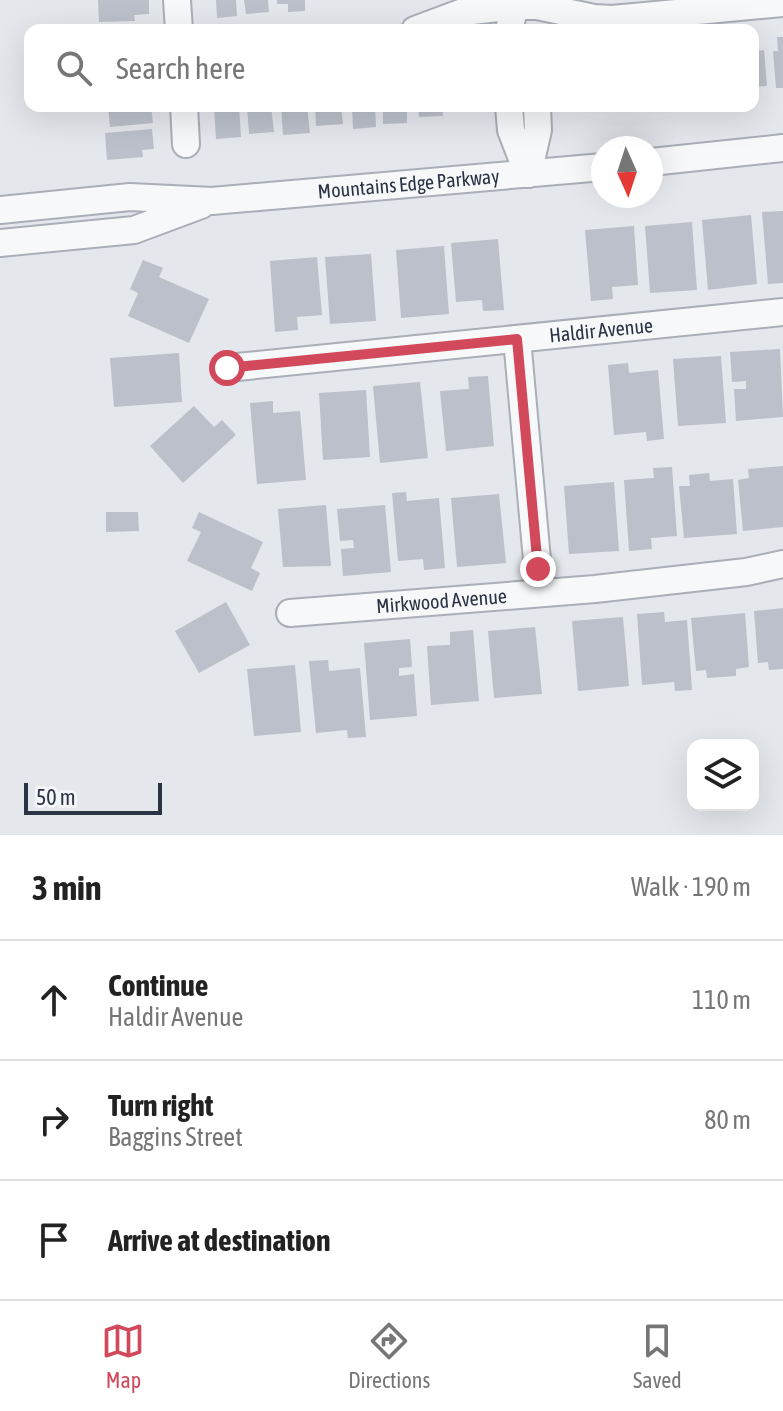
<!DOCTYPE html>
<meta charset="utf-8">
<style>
body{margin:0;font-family:"Asap Condensed",sans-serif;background:#f6f6f6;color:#222}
.controls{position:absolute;right:24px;bottom:24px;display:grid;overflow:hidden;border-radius:16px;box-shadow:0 8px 32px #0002}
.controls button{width:72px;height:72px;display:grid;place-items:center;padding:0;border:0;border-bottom:2px solid #e0e0e0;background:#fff;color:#222;font:40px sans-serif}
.compass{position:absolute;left:591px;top:136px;width:72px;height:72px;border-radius:50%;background:#fff;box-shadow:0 8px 32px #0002;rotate:177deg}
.scale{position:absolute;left:24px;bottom:20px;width:138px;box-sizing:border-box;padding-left:8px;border:4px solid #2b3445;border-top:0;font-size:22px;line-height:28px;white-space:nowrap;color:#2b3445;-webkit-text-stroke:6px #f4f6f9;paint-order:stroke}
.stop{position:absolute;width:24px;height:24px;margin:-18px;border:6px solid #d1495b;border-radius:50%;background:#fff}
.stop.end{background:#d1495b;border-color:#fff;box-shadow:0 2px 8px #0008}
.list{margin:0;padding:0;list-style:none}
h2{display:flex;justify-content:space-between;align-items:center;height:104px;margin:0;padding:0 32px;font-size:34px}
h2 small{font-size:26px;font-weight:400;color:#767676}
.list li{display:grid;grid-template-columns:52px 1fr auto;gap:24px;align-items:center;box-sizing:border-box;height:120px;padding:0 32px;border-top:2px solid #e0e0e0}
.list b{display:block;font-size:30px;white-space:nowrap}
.list p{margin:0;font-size:26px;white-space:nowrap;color:#767676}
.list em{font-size:26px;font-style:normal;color:#767676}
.icon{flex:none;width:44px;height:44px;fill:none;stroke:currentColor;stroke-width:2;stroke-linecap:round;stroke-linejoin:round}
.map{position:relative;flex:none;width:783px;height:835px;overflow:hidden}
.search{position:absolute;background:#fff;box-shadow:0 8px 32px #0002;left:24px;right:24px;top:24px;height:88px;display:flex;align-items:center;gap:20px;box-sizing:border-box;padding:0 28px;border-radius:16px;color:#767676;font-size:30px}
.sheet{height:464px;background:#fff}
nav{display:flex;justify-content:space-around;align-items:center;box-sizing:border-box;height:112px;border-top:2px solid #e0e0e0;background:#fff;font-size:22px;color:#767676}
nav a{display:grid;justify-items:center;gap:4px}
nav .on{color:#d1495b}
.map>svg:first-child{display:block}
.building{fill:#bbc0ca}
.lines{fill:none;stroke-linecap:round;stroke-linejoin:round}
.minor-casing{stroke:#a9aeb7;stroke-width:30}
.minor{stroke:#f7f8fa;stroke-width:26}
.route{stroke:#d1495b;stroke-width:10}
.labels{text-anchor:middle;stroke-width:6;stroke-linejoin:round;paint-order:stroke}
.street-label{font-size:20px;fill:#2b3445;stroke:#f4f6f9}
</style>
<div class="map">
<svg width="783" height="835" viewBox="0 0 783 835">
<rect width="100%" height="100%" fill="#e4e7ec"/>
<g class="building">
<path d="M98 0H149V14L134 15 135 21 99 22Z"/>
<path d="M216 0H236L237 16 217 18Z"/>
<path d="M244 0H268L269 12 246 14Z"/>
<path d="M277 0H305V11L288 12V4H277Z"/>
<path d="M777 37H783V88H776L773 51H778Z"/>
<path d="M753 38H757L758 51 764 50 767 86 753 87Z"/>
<path d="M108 106H151L153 123 110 127Z"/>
<path d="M214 106H239L241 137 216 139Z"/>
<path d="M247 106H271L274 132 249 134Z"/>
<path d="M281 106H307L310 133 283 135Z"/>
<path d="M315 106H341L343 124 316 126Z"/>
<path d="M352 106H375L376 127 353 129Z"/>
<path d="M383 106H407V123L383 124Z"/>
<path d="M418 106H442L443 116 419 117Z"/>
<path d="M152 129 154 149 142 150 143 157 107 160 105 133Z"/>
<path d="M783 211V283L768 284 762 212Z"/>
<path d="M751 215 757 284 708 290 702 220Z"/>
<path d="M692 222 697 290 650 293 645 226Z"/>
<path d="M634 226 638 285 612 287 613 299 591 301 585 230Z"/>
<path d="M498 239 504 310 483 311 482 300 456 302 451 243Z"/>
<path d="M444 246 449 314 401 318 396 250Z"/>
<path d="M371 254 376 321 330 324 325 257Z"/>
<path d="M317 257 322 315 297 317 298 330 275 332 270 261Z"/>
<path d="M143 260 163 268 159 277 209 299 189 343 128 316 138 293 130 289Z"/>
<path d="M780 349 783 417 736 421 734 389H746V381L732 382 730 352Z"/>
<path d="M179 353 182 402 114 407 110 358Z"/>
<path d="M721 356 726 423 678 426 673 359Z"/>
<path d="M628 363 629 373 658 370 664 439 647 441 646 432 614 435 608 365Z"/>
<path d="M488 376 494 446 446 451 440 391 469 389 468 377Z"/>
<path d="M420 382 428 458 380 463 373 386Z"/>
<path d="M366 390 370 457 323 460 319 393Z"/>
<path d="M273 401V413L300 411 306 480 257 484 250 403Z"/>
<path d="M194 406 214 427 222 420 236 435 183 483 150 446Z"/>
<path d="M783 466V527L743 531 738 480 749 478 748 469Z"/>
<path d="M672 467 677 536 651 538 652 549 629 551 624 480 654 478 653 468Z"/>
<path d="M709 473 710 481 733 479 737 534 684 538 679 486H690L689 475Z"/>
<path d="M614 482 619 551 569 554 564 486Z"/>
<path d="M406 492 407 501 439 498 445 568 424 570 423 559 398 561 392 493Z"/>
<path d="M499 494 506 563 457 567 451 498Z"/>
<path d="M326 505 331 566 283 567 278 509Z"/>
<path d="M385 505 391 572 343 576 341 549 354 548 353 540 340 541 337 509Z"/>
<path d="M106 512H138L139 531 106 532Z"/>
<path d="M199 512 263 542 251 568 260 573 252 591 187 561 201 532 192 528Z"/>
<path d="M226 602 250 645 199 673 175 631Z"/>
<path d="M783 608V669L769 670 768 662 758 663 754 611Z"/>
<path d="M664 612 665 622 687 620 692 690 675 691 674 682 642 685 637 614Z"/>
<path d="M745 613 749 667 736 669V676L707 678 706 670 696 671 691 618Z"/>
<path d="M623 617 629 686 578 691 572 621Z"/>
<path d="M535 627 542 694 494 698 488 631Z"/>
<path d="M473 630 479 701 431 705 427 646 450 645V632Z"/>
<path d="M410 639 412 667 399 668V676L414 674 417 716 370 720 364 643Z"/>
<path d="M328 660 329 671 360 668 366 737 348 738 347 730 316 733 309 661Z"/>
<path d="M295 665 301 732 254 736 247 669Z"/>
</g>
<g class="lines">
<g class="minor-casing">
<g id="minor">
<path d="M177 0 179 30"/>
<path d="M415 30 463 12 515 6H537L594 18 612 19 783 3"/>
<path d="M509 30 515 6"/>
<path d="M184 106 186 144"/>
<path d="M509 106 511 130 528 174"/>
<path d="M651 162 783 148"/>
<path d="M528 174 538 130 537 106"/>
<path id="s1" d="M0 210 130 197 212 201 603 167"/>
<path d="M0 243 134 230 201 205"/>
<path d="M517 339 540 593"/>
<path id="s2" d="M227 368 783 312"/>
<path id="s3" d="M290 613 595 589 746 572 783 564"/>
</g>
</g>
<use href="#minor" class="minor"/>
</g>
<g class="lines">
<path class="route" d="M227 368 517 339 538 569"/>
</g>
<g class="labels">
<g class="street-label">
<text dy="7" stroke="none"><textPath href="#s1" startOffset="410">Mountains Edge Parkway</textPath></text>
<text dy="7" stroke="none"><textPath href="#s2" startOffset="376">Haldir Avenue</textPath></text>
<text dy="7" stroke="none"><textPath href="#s3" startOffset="152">Mirkwood Avenue</textPath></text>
</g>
</g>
</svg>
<div class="controls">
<button><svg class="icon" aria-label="layers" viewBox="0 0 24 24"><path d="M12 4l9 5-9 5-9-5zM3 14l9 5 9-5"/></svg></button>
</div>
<svg class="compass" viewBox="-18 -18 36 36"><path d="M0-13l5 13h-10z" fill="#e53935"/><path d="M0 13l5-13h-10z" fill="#767676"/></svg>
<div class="scale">50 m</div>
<div class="stop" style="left:227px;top:368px"></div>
<div class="stop end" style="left:538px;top:569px"></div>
<div class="search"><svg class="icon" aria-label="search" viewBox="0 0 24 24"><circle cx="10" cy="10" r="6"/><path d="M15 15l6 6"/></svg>Search here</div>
</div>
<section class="sheet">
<h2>3 min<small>Walk · 190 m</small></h2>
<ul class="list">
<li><svg class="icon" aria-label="ahead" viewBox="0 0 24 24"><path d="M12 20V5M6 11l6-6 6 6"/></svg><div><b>Continue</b><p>Haldir Avenue</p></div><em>110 m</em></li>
<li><svg class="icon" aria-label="right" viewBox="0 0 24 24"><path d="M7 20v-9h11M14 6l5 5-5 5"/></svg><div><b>Turn right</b><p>Baggins Street</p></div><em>80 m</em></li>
<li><svg class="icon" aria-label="arrive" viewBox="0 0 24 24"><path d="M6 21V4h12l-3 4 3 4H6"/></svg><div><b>Arrive at destination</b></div></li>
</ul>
</section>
<nav>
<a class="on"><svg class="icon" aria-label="map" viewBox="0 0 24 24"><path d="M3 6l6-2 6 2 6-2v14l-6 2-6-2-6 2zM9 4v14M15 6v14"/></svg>Map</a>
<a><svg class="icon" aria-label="directions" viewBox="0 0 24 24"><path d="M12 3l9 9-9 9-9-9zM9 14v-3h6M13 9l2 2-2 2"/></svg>Directions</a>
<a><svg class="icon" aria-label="saved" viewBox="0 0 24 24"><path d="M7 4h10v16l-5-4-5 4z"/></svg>Saved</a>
</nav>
